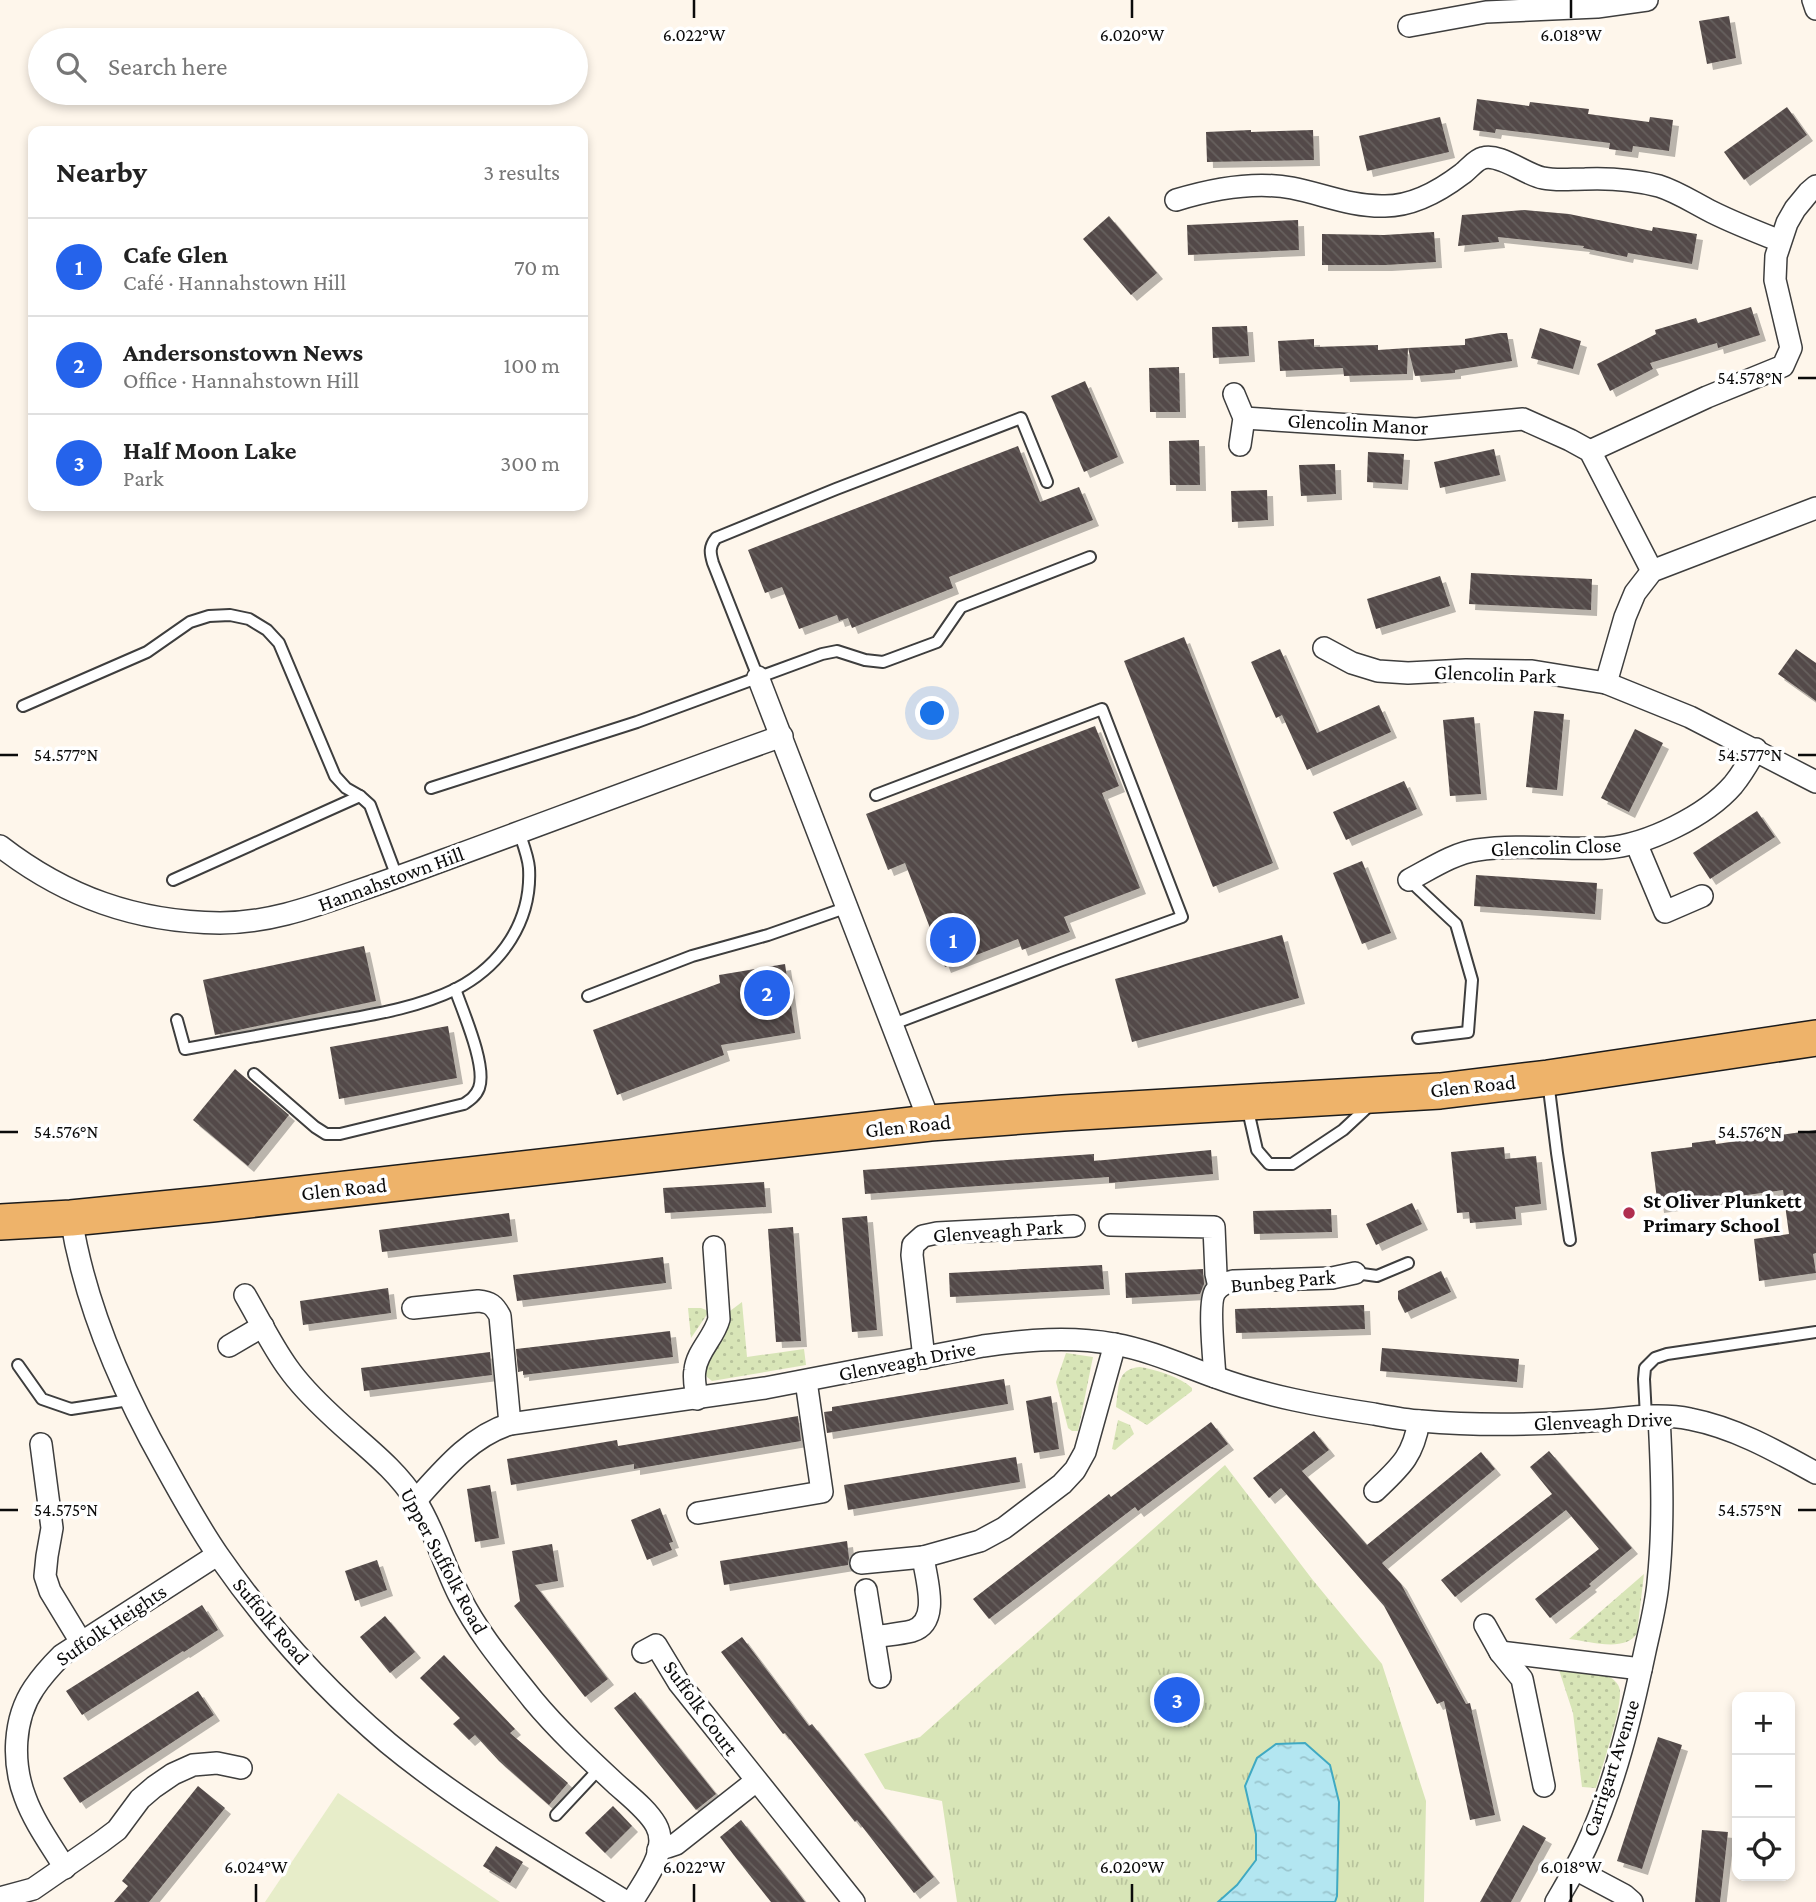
<!DOCTYPE html>
<meta charset="utf-8">
<style>
body{margin:0;font-family:"Crimson Pro",serif;background:#f6f6f6;color:#222}
.controls{position:absolute;right:21px;bottom:21px;display:grid;overflow:hidden;border-radius:14px;box-shadow:0 4px 10px #0003}
.controls button{width:63px;height:63px;display:grid;place-items:center;padding:0;border:0;border-bottom:2px solid #e0e0e0;background:#fff;color:#222;font:35px sans-serif}
.you{position:absolute;left:933px;top:714px;width:24px;height:24px;margin:-18px;border:5px solid #fff;border-radius:50%;background:#1a73e8;box-shadow:0 0 0 10px #1a73e833}
.badge{display:grid;place-items:center;width:46px;height:46px;border-radius:50%;background:#2563eb;color:#fff;font-size:23px;font-weight:700}
.pin{position:absolute;translate:-50% -50%;border:4px solid #fff;box-shadow:0 2px 7px #0006}
.list{margin:0;padding:0;list-style:none}
h2{display:flex;justify-content:space-between;align-items:center;height:91px;margin:0;padding:0 28px;font-size:30px}
h2 small{font-size:23px;font-weight:400;color:#767676}
.list li{display:grid;grid-template-columns:46px 1fr auto;gap:21px;align-items:center;box-sizing:border-box;height:98px;padding:0 28px;border-top:2px solid #e0e0e0}
.list b{display:block;font-size:26px;white-space:nowrap}
.list p{margin:0;font-size:23px;white-space:nowrap;color:#767676}
.list em{font-size:23px;font-style:normal;color:#767676}
.icon{flex:none;width:38px;height:38px;fill:none;stroke:currentColor;stroke-width:2;stroke-linecap:round;stroke-linejoin:round}
.map{position:relative;flex:none;width:1816px;height:1902px;overflow:hidden}
.search{position:absolute;background:#fff;box-shadow:0 4px 10px #0003;left:28px;top:28px;width:560px;height:77px;display:flex;align-items:center;gap:18px;box-sizing:border-box;padding:0 24px;border-radius:38px;color:#767676;font-size:26px}
.panel{position:absolute;background:#fff;box-shadow:0 4px 10px #0003;left:28px;top:126px;width:560px;height:385px;border-radius:14px}
.map>svg:first-child{display:block}
.grass{fill:url(#grass-dots)}
.park{fill:url(#park-tufts)}
.pitch{fill:#e7edc9}
.water{fill:url(#water-ripples);stroke:#40a9c2;stroke-width:2}
.building{fill:url(#building-back-hatch);filter:url(#shadow)}
.lines{fill:none;stroke-linecap:round;stroke-linejoin:round}
.service-casing{stroke:#3e3e3e;stroke-width:14}
.minor-casing{stroke:#3e3e3e;stroke-width:24}
.primary-casing{stroke:#1c1c1c;stroke-width:38}
.service{stroke:#fff;stroke-width:10}
.minor{stroke:#fff;stroke-width:21}
.primary{stroke:#eeb36a;stroke-width:35}
.ticks{fill:none;stroke:#0b0b0b;stroke-width:2.5}
.poi-dot{fill:#b02e4f;stroke:#fff;stroke-width:2.5}
.labels{text-anchor:middle;stroke-width:7;stroke-linejoin:round;paint-order:stroke}
.street-label{font-size:21px;fill:#0b0b0b;stroke:#fff}
.poi-label{font-size:21px;font-weight:bold;fill:#0b0b0b;stroke:#fff;text-anchor:start}
.ticks-label{font-size:18px;text-anchor:middle;fill:#0b0b0b;stroke:#fff;stroke-width:7;stroke-linejoin:round;paint-order:stroke}
</style>
<div class="map">
<svg width="1816" height="1902" viewBox="0 0 1816 1902">
<defs>
<pattern id="grass-dots" width="8" height="8" patternUnits="userSpaceOnUse" patternTransform="scale(1.75)"><rect width="8" height="8" fill="#d8e5b7"/><path d="M2 2h.1M6 6h.1" fill="none" stroke="#b8c39c" stroke-width="1.8" stroke-linecap="round"/></pattern>
<pattern id="park-tufts" width="24" height="20" patternUnits="userSpaceOnUse" patternTransform="scale(1.75)"><rect width="24" height="20" fill="#d8e5b7"/><path d="M3 7l-1-3M5 7V3M7 7l1-3M15 17l-1-3M17 17v-4M19 17l1-3" fill="none" stroke="#b8c39c"/></pattern>
<pattern id="water-ripples" width="26" height="14" patternUnits="userSpaceOnUse" patternTransform="scale(1.75)"><rect width="26" height="14" fill="#b3e6f1"/><path d="M2 4q2-2 4 0t4 0M15 11q2-2 4 0t4 0" fill="none" stroke="#99c4cd"/></pattern>
<pattern id="building-back-hatch" width="6" height="6" patternUnits="userSpaceOnUse" patternTransform="scale(1.75)"><rect width="6" height="6" fill="#534a48"/><path d="M-1 5l2 2M0 0l6 6M5-1l2 2" fill="none" stroke="#67605e"/></pattern>
<filter id="shadow"><feDropShadow dx="6" dy="6" stdDeviation="0" flood-color="#0004"/></filter>
</defs>
<rect width="100%" height="100%" fill="#fef6eb"/>
<g class="grass">
<path d="M742 1302 747 1357 804 1349 806 1365 712 1381 707 1377 704 1370 724 1328 730 1311Z"/>
<path d="M688 1308H701L706 1310 708 1313 691 1338Z"/>
<path d="M1066 1353 1093 1357 1078 1431H1072L1068 1428 1056 1382Z"/>
<path d="M1140 1367C1157 1370 1180 1377 1192 1388V1391L1147 1425 1116 1407C1119 1387 1116 1369 1140 1367Z"/>
<path d="M1118 1420 1130 1425 1134 1434 1115 1450 1112 1449Z"/>
<path d="M1644 1574 1637 1633C1626 1653 1588 1641 1569 1639Z"/>
<path d="M1559 1670C1571 1672 1598 1672 1608 1676 1612 1678 1618 1683 1619 1687 1625 1702 1601 1769 1596 1788L1582 1787 1573 1713Z"/>
</g>
<path class="park" d="M1225 1465 1312 1579 1382 1664 1426 1801 1424 1902H957L942 1801 885 1789 864 1754 920 1737Z"/>
<path class="pitch" d="M338 1793 500 1902H265Z"/>
<path class="water" d="M1305 1743 1330 1765 1339 1802 1337 1896 1335 1902H1218L1237 1885 1256 1860V1834L1245 1786 1257 1758 1276 1744Z"/>
<g class="building">
<path d="M1729 16 1736 58 1707 64 1699 21Z"/>
<path d="M1477 99 1529 106 1530 102 1589 109 1588 114 1649 122 1650 117 1673 120 1669 151 1633 146 1632 152 1609 149 1610 143 1496 129 1495 133 1473 130Z"/>
<path d="M1787 107 1807 135 1744 180 1724 152Z"/>
<path d="M1440 117 1449 152 1367 171 1359 136Z"/>
<path d="M1251 130V132L1313 130 1314 160 1207 162 1206 132Z"/>
<path d="M1524 210 1569 214 1652 231 1653 227 1697 234 1692 264 1628 253 1627 257 1583 248 1584 246 1498 237 1499 242 1458 246 1462 215Z"/>
<path d="M1109 216 1157 273 1131 295 1083 239Z"/>
<path d="M1298 220 1299 250 1188 255 1187 225Z"/>
<path d="M1434 232 1436 262 1386 265H1322V234L1384 235Z"/>
<path d="M1751 307 1760 335 1718 348 1717 343 1650 363 1653 369 1610 391 1597 364 1656 334 1655 330 1696 318 1698 323Z"/>
<path d="M1247 326 1249 356 1213 358 1212 327Z"/>
<path d="M1540 328 1581 341 1573 369 1531 358Z"/>
<path d="M1500 333H1507L1512 361 1455 370V373L1415 376 1408 348 1465 345V339Z"/>
<path d="M1314 339V347L1378 345V350L1408 348 1407 374 1344 376 1343 368 1280 371 1278 341Z"/>
<path d="M1179 367 1180 412H1150L1149 368Z"/>
<path d="M1085 381 1118 457 1084 472 1051 396Z"/>
<path d="M1199 440 1200 485H1170L1169 441Z"/>
<path d="M1018 446 1040 502 1079 487 1093 520 949 577 953 588 852 628 848 618 839 621 837 615 799 629 782 587 765 593 748 550Z"/>
<path d="M1494 449 1500 475 1440 488 1434 462Z"/>
<path d="M1368 452 1404 454 1402 484 1367 482Z"/>
<path d="M1335 464 1336 494 1301 496 1299 465Z"/>
<path d="M1267 490 1268 520 1232 522 1231 491Z"/>
<path d="M1471 573 1592 579 1591 610 1469 604Z"/>
<path d="M1440 576 1450 606 1376 629 1367 599Z"/>
<path d="M1184 637 1273 863 1213 887 1124 661Z"/>
<path d="M1280 649 1317 733 1379 705 1391 732 1307 770 1282 715 1276 718 1251 662Z"/>
<path d="M1796 649 1816 663V701L1778 674Z"/>
<path d="M1534 711 1564 714 1557 790 1526 787Z"/>
<path d="M1474 717 1481 794 1450 796 1443 720Z"/>
<path d="M1095 726 1119 786 1102 793 1140 888 1064 917 1070 932 1022 950 1018 939 945 967 905 863 888 870 866 814Z"/>
<path d="M1635 729 1663 743 1629 812 1601 798Z"/>
<path d="M1404 781 1417 809 1346 840 1333 812Z"/>
<path d="M1757 811 1775 837 1710 879 1693 853Z"/>
<path d="M1362 861 1391 933 1362 944 1333 873Z"/>
<path d="M1476 875 1597 883 1595 914 1474 906Z"/>
<path d="M1282 935 1299 998 1132 1042 1115 979Z"/>
<path d="M364 946 376 1001 215 1035 203 980Z"/>
<path d="M785 964 795 1033 721 1045 724 1055 617 1095 593 1030 720 983 719 975Z"/>
<path d="M448 1026 457 1078 339 1099 330 1047Z"/>
<path d="M235 1069 289 1115 248 1166 193 1120Z"/>
<path d="M1816 1130V1253L1813 1254 1816 1273 1759 1281 1754 1239 1789 1234 1783 1190 1658 1207 1651 1152 1692 1147V1143L1715 1140 1716 1144Z"/>
<path d="M1504 1147 1505 1159 1536 1156 1541 1204 1515 1207 1516 1219 1470 1223 1469 1212 1457 1213 1451 1152Z"/>
<path d="M1211 1150 1213 1174 1109 1183V1177L865 1194 863 1170 1094 1154V1161Z"/>
<path d="M764 1182 766 1207 665 1213 663 1188Z"/>
<path d="M1412 1203 1422 1224 1376 1245 1366 1224Z"/>
<path d="M1331 1209 1332 1232 1254 1234 1253 1211Z"/>
<path d="M509 1213 512 1236 382 1252 379 1230Z"/>
<path d="M867 1216 877 1330 852 1332 842 1218Z"/>
<path d="M793 1227 801 1341 776 1342 768 1229Z"/>
<path d="M663 1257 666 1283 517 1301 513 1275Z"/>
<path d="M1102 1265 1104 1289 950 1297 949 1273Z"/>
<path d="M1203 1269 1204 1284 1200 1294 1126 1298 1125 1273Z"/>
<path d="M1441 1271 1451 1292 1405 1313 1398 1299V1291Z"/>
<path d="M388 1288 391 1313 303 1325 300 1301Z"/>
<path d="M1364 1305 1365 1329 1236 1333 1235 1309Z"/>
<path d="M670 1331 673 1357 523 1375V1371L518 1372 516 1349Z"/>
<path d="M1382 1348 1519 1359 1517 1382 1380 1371Z"/>
<path d="M490 1352 492 1375 364 1391 361 1368Z"/>
<path d="M1004 1379 1008 1404 827 1433 824 1412 832 1411V1407Z"/>
<path d="M1051 1396 1059 1449 1034 1453 1026 1401Z"/>
<path d="M798 1416 801 1441 634 1469V1464L511 1485 507 1459 617 1440 618 1446Z"/>
<path d="M1211 1422 1228 1444 1138 1511 1135 1507 989 1619 973 1599 1109 1494 1111 1497Z"/>
<path d="M1314 1431 1329 1450 1302 1471 1367 1545 1481 1452 1495 1469 1382 1563 1401 1584 1466 1704 1470 1703 1495 1815 1470 1820 1444 1701 1437 1704 1384 1606 1281 1488 1269 1498 1253 1478Z"/>
<path d="M1549 1451 1632 1548 1589 1584 1591 1586 1550 1618 1535 1599 1599 1549 1566 1510 1455 1597 1441 1580 1552 1494 1530 1467Z"/>
<path d="M1016 1457 1020 1482 848 1510 844 1485Z"/>
<path d="M490 1485 499 1538 475 1542 467 1489Z"/>
<path d="M660 1508 673 1542 669 1543 672 1550 647 1560 631 1520Z"/>
<path d="M847 1541 849 1558 848 1565 724 1585 720 1561Z"/>
<path d="M552 1544 558 1581 535 1585 608 1679 585 1697 514 1606 520 1601 512 1551Z"/>
<path d="M377 1560 387 1590 355 1601 345 1571Z"/>
<path d="M202 1605 218 1630 184 1652 183 1651 82 1715 66 1691Z"/>
<path d="M385 1616 415 1652 390 1673 360 1637Z"/>
<path d="M742 1637 809 1726 812 1724 934 1877 914 1893 857 1820 855 1822 785 1733 783 1734 721 1652Z"/>
<path d="M444 1655 515 1729 510 1733 568 1783 549 1805 499 1761 475 1735 469 1740 453 1724 460 1718 420 1678Z"/>
<path d="M198 1691 214 1715 80 1803 63 1778Z"/>
<path d="M635 1692 716 1794 696 1810 614 1708Z"/>
<path d="M1658 1737 1682 1745 1642 1869 1617 1861Z"/>
<path d="M198 1786 225 1808 149 1902H114L128 1886 122 1881Z"/>
<path d="M613 1806 632 1826 605 1853 585 1833Z"/>
<path d="M741 1820 789 1881 805 1902H771L736 1858 720 1837Z"/>
<path d="M1523 1825 1546 1838 1511 1902H1480Z"/>
<path d="M1702 1830 1728 1832 1720 1902H1695Z"/>
<path d="M496 1846 523 1862 510 1883 483 1866Z"/>
</g>
<g class="lines">
<g class="service-casing">
<g id="service">
<path d="M758 677 713 563C710 553 709 547 716 538L836 489 1021 418 1047 482"/>
<path d="M23 706 147 652 190 622 209 616 230 615 249 619 267 630 279 643 335 776 346 788 360 796 370 805 397 877"/>
<path d="M431 788 637 722 822 654 837 651 865 660 883 662 937 642 961 607 1090 557"/>
<path d="M876 795 1102 709 1182 917 1062 960 893 1024"/>
<path d="M173 880 360 796"/>
<path d="M1409 880 1456 924 1472 980 1468 1032 1418 1038"/>
<path d="M588 996 692 956 768 935 848 907"/>
<path d="M177 1020 185 1049C229 1041 273 1033 316 1025 363 1016 413 1010 456 989 502 965 532 921 529 868 528 856 523 844 519 832"/>
<path d="M254 1074 315 1127 326 1134H340L464 1104C470 1100 476 1096 479 1088 487 1066 463 1012 455 989"/>
<path d="M1548 1081 1557 1153 1570 1240"/>
<path d="M1247 1106 1257 1150 1269 1164H1292L1343 1130 1371 1104"/>
<path d="M1355 1273 1377 1276 1408 1263"/>
<path d="M18 1365 42 1399 71 1409 129 1400"/>
<path d="M1646 1417 1644 1379 1645 1368 1655 1358 1667 1354 1816 1332"/>
<path d="M556 1815 600 1768"/>
</g>
</g>
<g class="minor-casing">
<g id="minor">
<path d="M1813 0 1816 9"/>
<path d="M1409 26 1486 12 1597 7 1647 0"/>
<path d="M1176 200C1212 189 1254 181 1292 188 1323 194 1352 207 1385 206 1413 206 1441 190 1462 174 1469 169 1475 160 1483 158 1500 153 1526 175 1543 178 1557 181 1571 179 1585 179 1610 178 1635 180 1659 186 1678 192 1694 203 1712 212 1734 223 1757 232 1780 241"/>
<path d="M1234 394 1244 418 1240 445"/>
<path d="M1244 418 1416 429 1523 419 1570 440 1590 451 1652 571"/>
<path d="M1590 451 1707 397 1783 366 1791 348 1775 280 1776 256 1787 223 1795 209 1809 192 1816 186"/>
<path d="M1324 648 1352 663 1378 671 1408 673 1466 670 1532 671 1606 683 1690 717 1816 782"/>
<path d="M758 677 930 1123"/>
<path d="M1606 683 1625 617 1635 593 1652 571 1816 508"/>
<path d="M1636 843 1665 912 1702 896"/>
<path d="M0 846C66 897 136 922 220 923 266 923 307 909 349 894 381 883 412 872 444 860 556 819 669 776 782 736"/>
<path d="M1409 880C1430 869 1454 853 1477 850 1520 844 1563 850 1606 848 1647 845 1706 816 1733 785 1742 774 1749 762 1756 749"/>
<path d="M71 1218C85 1305 121 1388 164 1464 181 1495 198 1526 218 1555 266 1624 324 1689 388 1743 462 1804 545 1852 626 1902"/>
<path d="M1110 1225 1214 1227 1216 1274 1219 1287"/>
<path d="M245 1295C259 1319 272 1346 288 1368 300 1385 316 1401 331 1415 360 1443 394 1466 416 1501 435 1531 444 1566 460 1597 479 1635 507 1667 533 1700 558 1730 587 1757 615 1783 628 1795 647 1809 656 1825 670 1850 644 1881 632 1902"/>
<path d="M413 1308 478 1301C490 1302 494 1305 500 1316L510 1424"/>
<path d="M229 1346 263 1326"/>
<path d="M924 1358 912 1255 913 1245 923 1236 937 1233 1074 1226"/>
<path d="M1215 1377C1214 1360 1208 1303 1215 1292 1220 1284 1227 1282 1234 1281L1332 1278 1355 1273"/>
<path d="M697 1399C696 1390 693 1379 695 1370 697 1351 714 1338 719 1319L714 1247"/>
<path d="M41 1444 52 1528 47 1556 45 1576 50 1591 81 1642"/>
<path d="M1375 1491C1400 1467 1413 1457 1419 1421"/>
<path d="M416 1500C443 1470 471 1436 510 1424L765 1388 983 1346C1026 1340 1070 1336 1114 1344 1149 1350 1182 1365 1215 1377 1266 1396 1320 1406 1374 1414 1390 1417 1405 1420 1421 1421 1477 1426 1534 1425 1590 1421 1622 1419 1658 1412 1690 1419 1736 1428 1776 1451 1816 1473"/>
<path d="M698 1513 822 1492 806 1381"/>
<path d="M861 1563 923 1557 980 1541 1004 1528 1062 1484 1075 1470 1085 1452 1115 1344"/>
<path d="M866 1590 880 1677"/>
<path d="M1485 1625 1500 1652 1522 1679 1544 1786"/>
<path d="M874 1637C886 1635 900 1634 912 1631 941 1622 926 1579 923 1557"/>
<path d="M643 1652 656 1645 679 1683 854 1902"/>
<path d="M1500 1652 1641 1669"/>
<path d="M658 1850 676 1844 756 1781"/>
<path d="M65 1868C51 1845 34 1822 25 1797 12 1763 13 1719 34 1688 42 1676 52 1665 62 1655L217 1555"/>
<path d="M1575 1869 1624 1895 1632 1902"/>
<path d="M0 1898 33 1889 101 1842 117 1830 140 1799 154 1787 173 1774 193 1765 217 1763 241 1768"/>
<path d="M1556 1902C1567 1883 1578 1865 1587 1845 1615 1784 1631 1717 1645 1651 1650 1628 1656 1605 1658 1583 1664 1527 1662 1472 1659 1417"/>
</g>
</g>
<g class="primary-casing">
<path id="primary" d="M0 1222 71 1218 212 1204 930 1123 1063 1113 1440 1091 1548 1078 1816 1038"/>
</g>
<use href="#service" class="service"/>
<use href="#minor" class="minor"/>
<use href="#primary" class="primary"/>
</g>
<path class="ticks" d="M694 0V18M1132 0V18M1571 0V18M1798 378H1816M0 755H18M1798 755H1816M0 1132H18M1798 1132H1816M0 1510H18M1798 1510H1816M256 1884V1902M694 1884V1902M1132 1884V1902M1571 1884V1902"/>
<circle class="poi-dot" cx="1629" cy="1213" r="7"/>
<g class="labels">
<g class="street-label">
<text transform="translate(1358 424) rotate(3)" y="7">Glencolin Manor</text>
<text transform="translate(1495 674) rotate(2)" y="7">Glencolin Park</text>
<text transform="translate(1556 847) rotate(-2)" y="7">Glencolin Close</text>
<text transform="translate(391 879) rotate(-20)" y="7">Hannahstown Hill</text>
<text transform="translate(1473 1086) rotate(-6)" y="7">Glen Road</text>
<text transform="translate(908 1126) rotate(-6)" y="7">Glen Road</text>
<text transform="translate(344 1189) rotate(-6)" y="7">Glen Road</text>
<text transform="translate(998 1231) rotate(-4)" y="7">Glenveagh Park</text>
<text transform="translate(1283 1281) rotate(-5)" y="7">Bunbeg Park</text>
<text transform="translate(907 1361) rotate(-11)" y="7">Glenveagh Drive</text>
<text transform="translate(1603 1421) rotate(-2)" y="7">Glenveagh Drive</text>
<text transform="translate(444 1561) rotate(62)" y="7">Upper Suffolk Road</text>
<text transform="translate(271 1621) rotate(50)" y="7">Suffolk Road</text>
<text transform="translate(111 1625) rotate(-34)" y="7">Suffolk Heights</text>
<text transform="translate(701 1708) rotate(54)" y="7">Suffolk Court</text>
<text transform="translate(1611 1768) rotate(-72)" y="7">Carrigart Avenue</text>
</g>
<g class="poi-label">
<text x="1643" y="1208">St Oliver Plunkett<tspan x="1643" dy="24">Primary School</tspan></text>
</g>
</g>
<g class="ticks-label">
<text x="694" y="41">6.022°W</text>
<text x="1132" y="41">6.020°W</text>
<text x="1571" y="41">6.018°W</text>
<text x="1750" y="384">54.578°N</text>
<text x="66" y="761">54.577°N</text>
<text x="1750" y="761">54.577°N</text>
<text x="66" y="1138">54.576°N</text>
<text x="1750" y="1138">54.576°N</text>
<text x="66" y="1516">54.575°N</text>
<text x="1750" y="1516">54.575°N</text>
<text x="256" y="1873">6.024°W</text>
<text x="694" y="1873">6.022°W</text>
<text x="1132" y="1873">6.020°W</text>
<text x="1571" y="1873">6.018°W</text>
</g>
</svg>
<div class="controls">
<button>+</button>
<button>−</button>
<button><svg class="icon" aria-label="locate" viewBox="0 0 24 24"><circle cx="12" cy="12" r="6"/><path d="M12 2v4M12 18v4M2 12h4M18 12h4"/></svg></button>
</div>
<div class="you"></div>
<div class="pin badge" style="left:953px;top:940px">1</div>
<div class="pin badge" style="left:767px;top:993px">2</div>
<div class="pin badge" style="left:1177px;top:1700px">3</div>
<div class="search"><svg class="icon" aria-label="search" viewBox="0 0 24 24"><circle cx="10" cy="10" r="6"/><path d="M15 15l6 6"/></svg>Search here</div>
<section class="panel">
<h2>Nearby<small>3 results</small></h2>
<ul class="list">
<li><span class="badge">1</span><div><b>Cafe Glen</b><p>Café · Hannahstown Hill</p></div><em>70 m</em></li>
<li><span class="badge">2</span><div><b>Andersonstown News</b><p>Office · Hannahstown Hill</p></div><em>100 m</em></li>
<li><span class="badge">3</span><div><b>Half Moon Lake</b><p>Park</p></div><em>300 m</em></li>
</ul>
</section>
</div>
